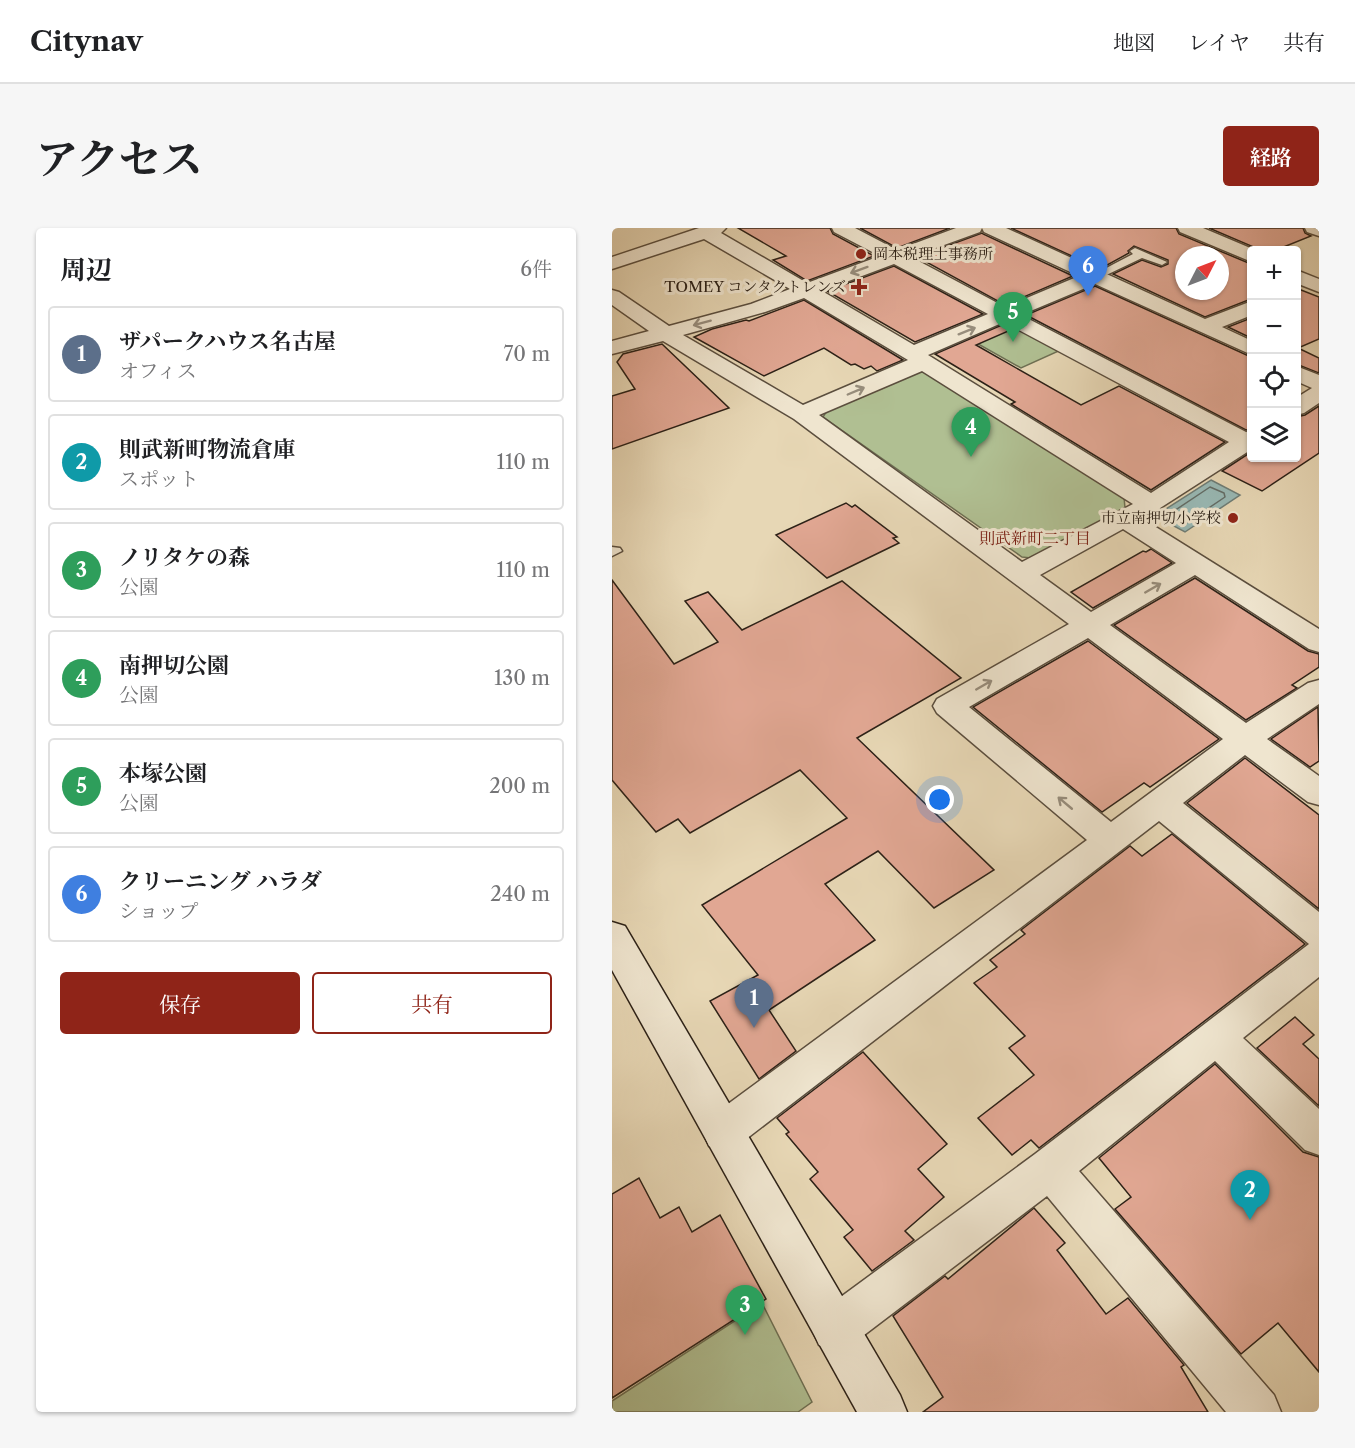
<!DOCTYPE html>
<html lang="ja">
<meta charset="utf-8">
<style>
body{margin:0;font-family:"Libre Caslon Text","Noto Serif JP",serif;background:#f6f6f6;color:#202124}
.controls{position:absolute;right:18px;top:18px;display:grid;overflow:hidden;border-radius:6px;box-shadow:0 2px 4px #0004}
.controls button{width:54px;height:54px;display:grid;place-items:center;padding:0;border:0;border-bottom:2px solid #e0e0e0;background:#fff;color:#202124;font:30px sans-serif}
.compass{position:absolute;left:563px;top:18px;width:54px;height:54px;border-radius:50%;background:#fff;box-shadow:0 2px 4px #0004;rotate:48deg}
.you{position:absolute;left:328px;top:572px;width:21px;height:21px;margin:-15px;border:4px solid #fff;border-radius:50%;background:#1a73e8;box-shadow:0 0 0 9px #1a73e833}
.badge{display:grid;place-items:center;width:39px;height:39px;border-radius:50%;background:#8f2418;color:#fff;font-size:20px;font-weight:700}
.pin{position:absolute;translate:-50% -50px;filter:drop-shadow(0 2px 3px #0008)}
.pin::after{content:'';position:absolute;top:32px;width:21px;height:18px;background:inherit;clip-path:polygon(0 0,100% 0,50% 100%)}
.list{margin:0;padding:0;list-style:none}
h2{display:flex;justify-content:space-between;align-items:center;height:78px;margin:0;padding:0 24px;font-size:26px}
h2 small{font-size:20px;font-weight:400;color:#757577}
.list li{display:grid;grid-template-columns:39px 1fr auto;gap:18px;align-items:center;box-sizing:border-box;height:96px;margin:0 12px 12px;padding:0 12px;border:2px solid #e0e0e0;border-radius:6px}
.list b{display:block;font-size:22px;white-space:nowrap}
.list p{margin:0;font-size:20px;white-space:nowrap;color:#757577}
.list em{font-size:20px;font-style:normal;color:#757577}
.actions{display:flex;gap:12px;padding:18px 24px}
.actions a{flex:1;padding:14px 0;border:2px solid #8f2418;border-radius:6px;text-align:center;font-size:21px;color:#8f2418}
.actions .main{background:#8f2418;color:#fff}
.icon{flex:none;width:33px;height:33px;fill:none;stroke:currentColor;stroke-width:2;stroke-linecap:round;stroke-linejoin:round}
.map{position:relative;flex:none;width:707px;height:1184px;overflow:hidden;border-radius:6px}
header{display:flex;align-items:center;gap:36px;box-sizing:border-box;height:84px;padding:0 30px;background:#fff;border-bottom:2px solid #e0e0e0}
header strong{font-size:28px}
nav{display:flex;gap:33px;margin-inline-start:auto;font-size:21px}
.intro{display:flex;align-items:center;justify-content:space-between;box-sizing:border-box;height:144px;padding:0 36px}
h1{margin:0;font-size:42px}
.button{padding:15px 27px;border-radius:6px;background:#8f2418;color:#fff;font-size:21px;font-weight:700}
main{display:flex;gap:36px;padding:0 36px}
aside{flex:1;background:#fff;border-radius:6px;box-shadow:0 2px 4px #0004}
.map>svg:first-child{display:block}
.green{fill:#b0bf92;stroke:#6e7054;stroke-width:1.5}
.water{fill:#98b8b4;stroke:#6d7c75;stroke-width:1.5}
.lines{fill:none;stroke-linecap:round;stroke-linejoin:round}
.shore{stroke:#626c66;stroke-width:1.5}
.building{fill:#e1a793;stroke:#2c2117;stroke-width:1.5;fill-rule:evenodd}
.lane-casing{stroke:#5b4e3e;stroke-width:3}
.street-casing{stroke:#5b4e3e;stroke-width:3}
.secondary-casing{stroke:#2c2117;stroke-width:3}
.lane{fill:#efe5cf;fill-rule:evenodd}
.street{fill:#efe5cf;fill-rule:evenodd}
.secondary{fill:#efe5cf;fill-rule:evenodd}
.oneway{stroke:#978d7c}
.poi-dot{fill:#8f2418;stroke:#efe5cf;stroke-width:2}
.labels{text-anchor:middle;stroke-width:6;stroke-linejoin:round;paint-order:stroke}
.far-poi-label{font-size:15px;fill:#2c2117;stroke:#efe5cf;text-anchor:end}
.far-neighbourhood-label{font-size:16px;fill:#7a1f14;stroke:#efe5cf}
</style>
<header>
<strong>Citynav</strong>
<nav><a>地図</a><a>レイヤ</a><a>共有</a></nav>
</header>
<div class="intro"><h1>アクセス</h1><a class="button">経路</a></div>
<main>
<aside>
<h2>周辺<small>6件</small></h2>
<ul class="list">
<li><span class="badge" style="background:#5c6f8a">1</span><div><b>ザパークハウス名古屋</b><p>オフィス</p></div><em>70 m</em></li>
<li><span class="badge" style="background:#0f9aa8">2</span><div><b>則武新町物流倉庫</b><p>スポット</p></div><em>110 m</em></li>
<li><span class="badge" style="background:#2e9e5b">3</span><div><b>ノリタケの森</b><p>公園</p></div><em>110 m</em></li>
<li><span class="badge" style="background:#2e9e5b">4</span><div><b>南押切公園</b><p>公園</p></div><em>130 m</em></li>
<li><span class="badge" style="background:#2e9e5b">5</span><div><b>本塚公園</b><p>公園</p></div><em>200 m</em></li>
<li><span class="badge" style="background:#3f7fe0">6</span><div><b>クリーニング ハラダ</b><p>ショップ</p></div><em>240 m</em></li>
</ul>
<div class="actions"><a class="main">保存</a><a>共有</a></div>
</aside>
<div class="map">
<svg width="707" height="1184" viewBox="0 0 707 1184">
<rect width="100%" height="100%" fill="#e7d7b5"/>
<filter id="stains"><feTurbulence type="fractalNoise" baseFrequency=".00333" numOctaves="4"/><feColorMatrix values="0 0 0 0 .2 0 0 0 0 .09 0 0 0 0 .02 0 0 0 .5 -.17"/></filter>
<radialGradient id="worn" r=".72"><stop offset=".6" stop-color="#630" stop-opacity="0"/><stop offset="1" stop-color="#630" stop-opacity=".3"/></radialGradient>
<g class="green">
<path d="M389 92 451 121 409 140 352 108Z"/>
<path d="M305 142 315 143 512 269 513 280 419 330 410 329 211 189 216 181Z"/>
<path d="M150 1075 200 1174 186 1184H0V1173Z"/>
</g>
<path class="water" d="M599 252 628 267 573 304 543 288Z"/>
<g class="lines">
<path class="shore" d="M598 259 612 265 613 269 573 296 559 289V285Z"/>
</g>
<g class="building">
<path d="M126 0H218L221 6 262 28 195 53 161 32 174 28Z"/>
<path d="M248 0H338L285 20Z"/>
<path d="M399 0H564L567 6 639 36V71L593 89 501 46 530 32 549 39 556 36V32L522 18 516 23 517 25 488 41ZM572 27H608V63H572Z"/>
<path d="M597 0H691L693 5 699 8 674 18 684 22H645L644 20Z"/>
<path d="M370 5 371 6 461 48 393 77 305 29Z"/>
<path d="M282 38 371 86 303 114 215 63Z"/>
<path d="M483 58 639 129V201L634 202 414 87Z"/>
<path d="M684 60 707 69V111L686 120 707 130V145L684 136Z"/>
<path d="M192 72 291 132 265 143 259 138 252 141 243 136 239 137 212 120 152 148 82 109 100 101 134 92 137 93Z"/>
<path d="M639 90V110L616 99Z"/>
<path d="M392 96 401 101 364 117 469 177 507 158 613 214 539 262 399 176 403 174 323 126Z"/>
<path d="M50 116 117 180 0 221V168L23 161 5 134 11 126Z"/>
<path d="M707 178V225L650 263 610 243 639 224V230H684V189L693 187Z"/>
<path d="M234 275 240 279 243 277 285 309 281 310 287 315 215 350 164 307Z"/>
<path d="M539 321 560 335 481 380 459 364 531 323 534 324Z"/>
<path d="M583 350 696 423 707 426V439L680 457 685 460 634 492 502 397Z"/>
<path d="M0 352 62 436 106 414 73 373 96 364 130 402 230 353 349 450 245 510 382 642 322 680 266 623 213 656 263 712 157 782 184 823 147 851 98 773 146 747 90 677 235 590 188 542 78 605 66 591 44 604 0 552Z"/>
<path d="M476 413 607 511 538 559 532 555 490 584 361 479Z"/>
<path d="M706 479 707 533 698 539 659 511Z"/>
<path d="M633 530 707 587V681L575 575Z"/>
<path d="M560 606 693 716 427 920 419 912 400 927 366 890 422 847 397 820 413 808 362 755 385 739 378 732 413 706 409 702 518 618 530 628Z"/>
<path d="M683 789 702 807 691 816 707 831V878L645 820Z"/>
<path d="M251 824 335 916 306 941 332 969 293 1003 302 1012 260 1043 232 1009 241 1002 198 951 206 944 174 906 177 904 165 890Z"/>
<path d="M603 836 691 924 707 929V1144L666 1095 629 1126 503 981 519 969 487 930Z"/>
<path d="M27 950 48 990 67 979 80 1004 108 987 154 1071 0 1170V966Z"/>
<path d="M422 980 453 1015 445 1022 494 1086 516 1070 572 1137 569 1139 596 1184H311L331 1169 281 1088 333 1048 336 1051Z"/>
</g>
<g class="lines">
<g class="lane-casing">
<g id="lane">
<path d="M523 20 555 34 550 37 530 30 488 50H480L479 48 521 26 518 23Z"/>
<path d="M0 319 8 320 10 323 0 328Z"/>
</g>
</g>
<g class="street-casing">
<g id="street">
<path d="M87 0H114L109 5 195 55 268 28 222 4 220 0H243L285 22 344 0H394L593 91 640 73V87L610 99 640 113V127L483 56 409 87 634 204 640 203V221L531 291 707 401V424L697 421 583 347 498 397 634 495 696 455 707 452V476L655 511 707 548V577L696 574 633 527 571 575 707 684V749L631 810 707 881V927L693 922 603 833 467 943 662 1167 669 1184H614L435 968 239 1117 223 1124 207 1117 200 1101 207 1085 423 926 697 716 547 593 125 918 111 923 97 918 91 904 97 890 475 612 325 485 321 478 325 471 457 396 182 191 51 113 0 126V113L37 103 0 77V62L7 64 57 98 139 76 178 61 92 11 0 41V29ZM370 0 372 4 467 48 393 79 299 29 368 4ZM282 36 376 86 302 117 210 63ZM192 70 296 132 191 177 71 107 153 84ZM392 94 617 214 539 265 316 127ZM310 143 521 276 410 334 207 187ZM511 301 564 335 479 384 428 347ZM476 410 611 511 499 594 357 479Z"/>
<path d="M566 0H591L643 22H640V34L568 4Z"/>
<path d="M693 0H707V8L695 4Z"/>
<path d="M684 42 707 51V64L684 55Z"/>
<path d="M684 138 707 147V175L692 185 684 187V170L700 160 684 153Z"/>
</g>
</g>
<g class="secondary-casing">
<path id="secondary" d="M0 694 13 698 288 1167 295 1184H245L0 742Z"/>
</g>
<use href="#lane" class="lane"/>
<use href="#street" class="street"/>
<use href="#secondary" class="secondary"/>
</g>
<defs><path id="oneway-shaft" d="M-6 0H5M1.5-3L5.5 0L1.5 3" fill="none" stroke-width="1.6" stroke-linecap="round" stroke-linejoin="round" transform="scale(1.5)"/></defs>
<g class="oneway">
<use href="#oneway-shaft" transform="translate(247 42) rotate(160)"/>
<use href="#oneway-shaft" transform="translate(90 95) rotate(165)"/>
<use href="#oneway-shaft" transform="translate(355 103) rotate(-22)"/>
<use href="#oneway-shaft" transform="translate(244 163) rotate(-23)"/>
<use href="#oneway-shaft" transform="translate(541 360) rotate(-30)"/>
<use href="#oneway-shaft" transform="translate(372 457) rotate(-30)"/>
<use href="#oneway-shaft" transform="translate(453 575) rotate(-140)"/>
</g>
<g class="poi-dot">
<circle cx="249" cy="26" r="6"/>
<path d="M244 50h6v6h6v6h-6v6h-6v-6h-6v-6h6z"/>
<circle cx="621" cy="290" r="6"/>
</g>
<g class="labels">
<g class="far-poi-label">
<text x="261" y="31" text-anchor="start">岡本税理士事務所</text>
<text x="234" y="64">TOMEY コンタクトレンズ</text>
<text x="609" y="295">市立南押切小学校</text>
</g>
<g class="far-neighbourhood-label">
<text x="423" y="316">則武新町二丁目</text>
</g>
</g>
<rect width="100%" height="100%" filter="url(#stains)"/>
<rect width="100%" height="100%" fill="url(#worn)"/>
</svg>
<div class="controls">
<button>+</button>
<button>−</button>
<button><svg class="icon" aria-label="locate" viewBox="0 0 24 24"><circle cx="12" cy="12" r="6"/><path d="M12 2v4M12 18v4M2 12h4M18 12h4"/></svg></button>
<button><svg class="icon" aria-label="layers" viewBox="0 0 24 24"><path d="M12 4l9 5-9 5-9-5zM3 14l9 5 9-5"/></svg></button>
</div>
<svg class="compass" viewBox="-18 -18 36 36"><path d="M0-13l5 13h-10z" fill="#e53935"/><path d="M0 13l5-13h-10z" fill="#757577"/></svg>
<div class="you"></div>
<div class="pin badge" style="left:142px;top:800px;background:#5c6f8a">1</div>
<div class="pin badge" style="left:638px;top:992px;background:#0f9aa8">2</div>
<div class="pin badge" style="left:133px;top:1107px;background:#2e9e5b">3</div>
<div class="pin badge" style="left:359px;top:229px;background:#2e9e5b">4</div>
<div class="pin badge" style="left:401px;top:114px;background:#2e9e5b">5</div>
<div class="pin badge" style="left:476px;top:68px;background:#3f7fe0">6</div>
</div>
</main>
